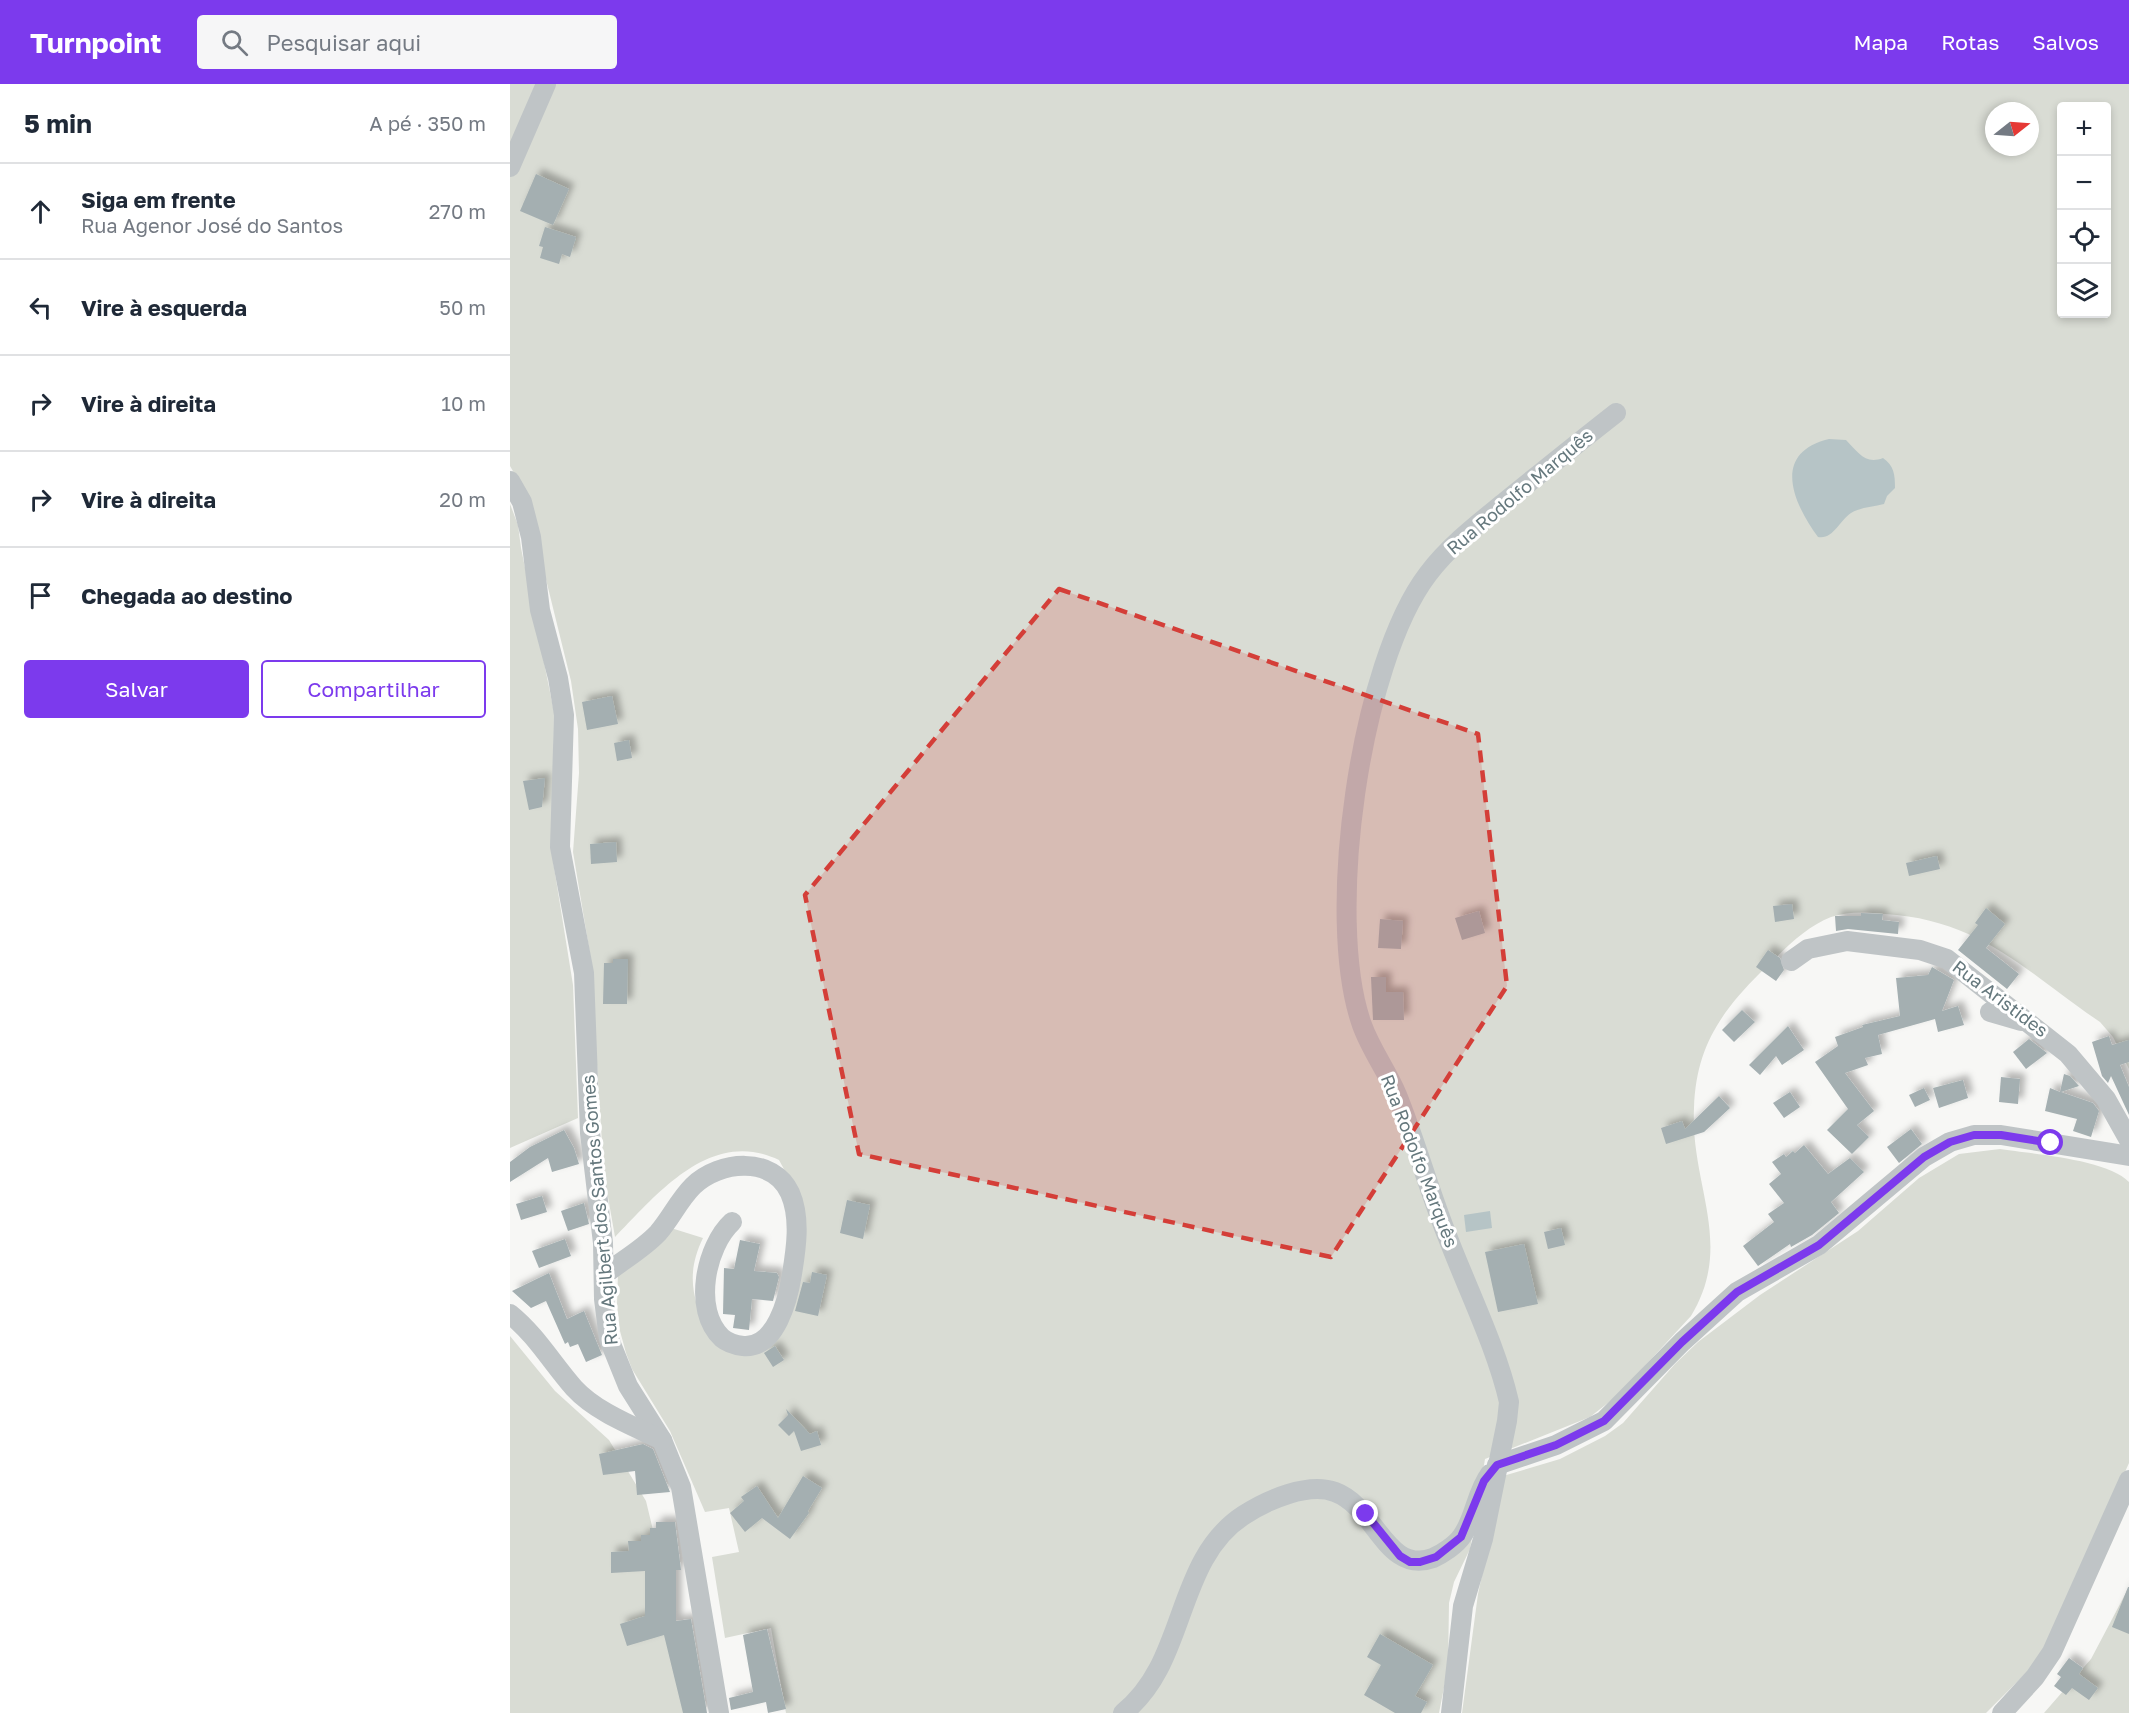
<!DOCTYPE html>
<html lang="pt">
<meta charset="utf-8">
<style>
body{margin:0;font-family:"Golos Text",sans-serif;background:#f6f6f7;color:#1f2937}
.controls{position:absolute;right:18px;top:18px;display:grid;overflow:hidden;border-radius:6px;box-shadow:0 3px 9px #0003}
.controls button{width:54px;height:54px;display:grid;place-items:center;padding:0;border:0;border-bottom:2px solid #e0e1e3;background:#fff;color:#1f2937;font:30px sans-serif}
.compass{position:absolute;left:1475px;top:18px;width:54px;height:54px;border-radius:50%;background:#fff;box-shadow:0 3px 9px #0003;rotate:73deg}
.stop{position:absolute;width:18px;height:18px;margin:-14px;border:4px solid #7c3aed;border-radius:50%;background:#fff}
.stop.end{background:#7c3aed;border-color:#fff;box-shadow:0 2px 6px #0008}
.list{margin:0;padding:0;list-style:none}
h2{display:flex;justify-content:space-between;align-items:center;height:78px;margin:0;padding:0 24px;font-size:26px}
h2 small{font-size:20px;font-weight:400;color:#747a83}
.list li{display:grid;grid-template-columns:39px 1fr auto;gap:18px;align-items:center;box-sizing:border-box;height:96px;padding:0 24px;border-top:2px solid #e0e1e3}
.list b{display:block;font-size:22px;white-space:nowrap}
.list p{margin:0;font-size:20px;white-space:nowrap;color:#747a83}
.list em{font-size:20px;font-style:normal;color:#747a83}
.actions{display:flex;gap:12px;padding:18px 24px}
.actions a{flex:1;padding:14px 0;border:2px solid #7c3aed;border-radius:6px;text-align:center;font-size:21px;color:#7c3aed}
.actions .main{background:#7c3aed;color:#fff}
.icon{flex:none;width:33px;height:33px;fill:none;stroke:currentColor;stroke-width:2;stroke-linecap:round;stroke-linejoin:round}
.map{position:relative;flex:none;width:1619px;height:1629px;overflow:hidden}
header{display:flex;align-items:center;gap:36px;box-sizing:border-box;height:84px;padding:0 30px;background:#7c3aed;color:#fff}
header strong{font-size:28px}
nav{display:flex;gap:33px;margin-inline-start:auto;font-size:21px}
.search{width:420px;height:54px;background:#f6f6f7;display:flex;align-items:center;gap:15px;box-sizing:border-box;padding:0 21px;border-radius:6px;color:#747a83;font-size:22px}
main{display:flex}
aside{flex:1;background:#fff}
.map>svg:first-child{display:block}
.green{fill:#d9dcd4;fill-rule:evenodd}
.water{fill:#b6c4c6}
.building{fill:#a4afb1;filter:url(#shadow)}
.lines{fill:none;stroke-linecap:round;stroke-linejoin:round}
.minor{stroke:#bfc4c6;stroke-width:20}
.route{stroke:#7c3aed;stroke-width:8}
.marked{fill:#d43e38;fill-opacity:0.2;stroke:#d43e38;stroke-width:4.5;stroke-dasharray:12 8;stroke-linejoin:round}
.labels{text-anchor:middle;stroke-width:6;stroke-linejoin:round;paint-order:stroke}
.street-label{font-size:18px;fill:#65787d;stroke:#fff}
</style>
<header>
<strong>Turnpoint</strong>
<div class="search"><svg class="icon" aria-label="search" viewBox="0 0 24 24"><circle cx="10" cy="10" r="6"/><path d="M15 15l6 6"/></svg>Pesquisar aqui</div>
<nav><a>Mapa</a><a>Rotas</a><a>Salvos</a></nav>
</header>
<main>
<aside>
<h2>5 min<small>A pé · 350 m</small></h2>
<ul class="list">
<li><svg class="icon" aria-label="ahead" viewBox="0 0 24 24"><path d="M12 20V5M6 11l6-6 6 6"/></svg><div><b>Siga em frente</b><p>Rua Agenor José do Santos</p></div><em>270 m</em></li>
<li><svg class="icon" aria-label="left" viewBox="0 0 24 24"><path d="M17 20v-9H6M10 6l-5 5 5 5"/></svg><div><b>Vire à esquerda</b></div><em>50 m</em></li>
<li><svg class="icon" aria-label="right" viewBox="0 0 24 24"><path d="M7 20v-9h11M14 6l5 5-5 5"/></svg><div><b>Vire à direita</b></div><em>10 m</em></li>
<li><svg class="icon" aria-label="right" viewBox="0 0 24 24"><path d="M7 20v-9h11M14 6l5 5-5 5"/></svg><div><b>Vire à direita</b></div><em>20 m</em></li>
<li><svg class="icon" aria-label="arrive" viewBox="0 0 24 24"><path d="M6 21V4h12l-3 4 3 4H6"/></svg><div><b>Chegada ao destino</b></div></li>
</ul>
<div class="actions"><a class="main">Salvar</a><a>Compartilhar</a></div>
</aside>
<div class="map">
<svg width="1619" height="1629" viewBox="0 0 1619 1629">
<defs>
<filter id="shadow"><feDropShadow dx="5.5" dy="-5.5" stdDeviation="3" flood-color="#0004"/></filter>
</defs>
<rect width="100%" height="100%" fill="#f7f7f5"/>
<g class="green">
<path d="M0 0H1619V985L1603 953 1590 938C1515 887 1471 836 1375 830 1356 828 1339 827 1321 833 1293 844 1271 869 1250 889 1209 930 1186 965 1184 1024 1180 1101 1225 1159 1181 1232L1108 1311 1080 1333 975 1375 960 1465 944 1498 939 1519 938 1583 929 1629H276L261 1544 215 1554 202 1473 229 1468 219 1424 195 1428 160 1347 122 1285 116 1269 110 1247 107 1220 108 1189 161 1144 193 1154C175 1191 183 1216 199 1251L260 1259 287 1109 269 1076C201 1043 147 1110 105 1153L94 1090 80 870 63 768 69 689 68 645 61 597 14 406 0 382ZM1552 22H1596V230H1552ZM1484 27H1520V63H1484Z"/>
<path d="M0 420 8 441 11 464 44 628 43 777 63 901 68 1034 0 1064Z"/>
<path d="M1490 1065C1522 1070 1597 1075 1619 1098V1379L1537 1561 1522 1583 1476 1629H952L968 1510 993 1392 1050 1375 1095 1352 1113 1339 1165 1280 1188 1258 1250 1211 1348 1147 1409 1094 1449 1070Z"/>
<path d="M0 1252 45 1307 99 1356 136 1417 187 1629H0Z"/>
<path d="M1619 1503V1629H1534L1581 1575Z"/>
</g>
<g class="water">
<path d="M1319 355 1336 356C1348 368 1355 381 1373 374 1384 382 1385 390 1385 404L1377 412 1374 420C1363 423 1351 423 1341 429 1329 437 1323 456 1308 453 1283 419 1261 369 1319 355Z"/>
<path d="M980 1127 982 1144 956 1148 954 1131Z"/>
</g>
<g class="building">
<path d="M26 90 59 105 43 141 10 127Z"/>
<path d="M35 143 66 153 60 173 52 170 49 180 30 174 33 163 29 162Z"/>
<path d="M102 612 108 640 77 646 72 618Z"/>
<path d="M119 656 122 674 107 677 104 659Z"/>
<path d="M35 694 32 723 19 726 13 697Z"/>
<path d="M106 758 107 778 81 780 80 760Z"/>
<path d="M1427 772 1430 785 1399 792 1396 779Z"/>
<path d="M1282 820 1284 835 1265 838 1263 822Z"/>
<path d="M1476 824 1495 840 1476 864 1509 890 1497 905 1448 866 1468 841 1465 839Z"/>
<path d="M969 827 975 849 952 856 945 834Z"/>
<path d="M1351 829 1373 830 1372 836 1389 838 1388 850 1338 845 1326 847 1325 832H1351Z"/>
<path d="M870 835 893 837 891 865 868 864Z"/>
<path d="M1258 866 1270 874 1274 886 1266 897 1246 883Z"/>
<path d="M103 875H118L117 920H93L94 879H103Z"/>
<path d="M1422 883 1444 896 1432 927 1448 922 1454 941 1428 948 1425 935 1368 951 1372 970 1355 974 1358 981 1335 989 1364 1027 1347 1041 1359 1053 1342 1070 1317 1046 1338 1025 1305 978 1328 962 1325 953 1353 943 1352 941 1390 932 1386 894 1418 891Z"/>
<path d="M861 893H876V908H893L894 936H863Z"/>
<path d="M1232 926 1245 938 1224 958 1212 946Z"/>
<path d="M1278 942 1294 966 1272 981 1266 972 1250 991 1239 981Z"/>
<path d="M1599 952 1602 961 1619 956V978L1610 981 1619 1003V1031L1601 992 1598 999 1592 992 1582 958Z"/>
<path d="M1519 955 1537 969 1516 985 1503 968Z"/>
<path d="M1554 990 1560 992 1569 1002 1551 1008 1583 1019 1589 1027 1581 1053 1563 1047 1567 1035 1535 1027 1540 1004 1550 1008Z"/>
<path d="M1491 993 1510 995 1508 1020 1489 1018Z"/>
<path d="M1453 996 1458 1014 1429 1024 1423 1004Z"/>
<path d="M1414 1004 1420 1016 1405 1023 1399 1011Z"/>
<path d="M1280 1008 1290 1023 1274 1034 1263 1019Z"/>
<path d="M1209 1012 1220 1024 1194 1048 1156 1060 1151 1044 1172 1037 1175 1045Z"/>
<path d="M1401 1045 1412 1060 1389 1079 1377 1063Z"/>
<path d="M54 1046 64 1064 69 1080 42 1088 38 1074 0 1098V1078L20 1063Z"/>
<path d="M1294 1061 1318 1090 1340 1074 1354 1088 1321 1118 1329 1129 1302 1151 1281 1163 1280 1160 1248 1182 1233 1162 1264 1138 1258 1130 1274 1119 1259 1100 1271 1090 1262 1078 1274 1070 1276 1073 1283 1067 1285 1069Z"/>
<path d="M32 1112 37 1128 11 1136 6 1120Z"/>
<path d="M337 1116 360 1121 353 1155 330 1149Z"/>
<path d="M74 1119 79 1140 58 1147 51 1127Z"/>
<path d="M1051 1144 1055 1161 1038 1165 1034 1148Z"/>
<path d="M55 1155 61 1172 29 1184 22 1167Z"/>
<path d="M230 1156 250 1160 244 1187 267 1189 269 1193 263 1217 242 1215 239 1246 223 1244 225 1231 213 1230 214 1184 224 1185Z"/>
<path d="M1014 1160 1028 1220 988 1228 975 1168Z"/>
<path d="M302 1188 317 1191 308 1232 285 1227 293 1198 300 1199Z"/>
<path d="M39 1189 57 1235 74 1227 92 1271 76 1278 68 1260 60 1263 58 1258 55 1260 36 1217 21 1224 2 1207Z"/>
<path d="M265 1262 274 1276 263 1283 254 1269Z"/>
<path d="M276 1325 300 1350 307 1347 311 1361 291 1367 284 1347 279 1352 268 1341 278 1331Z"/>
<path d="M133 1360 143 1365 160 1408 127 1411 125 1387 93 1391 89 1370Z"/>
<path d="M293 1392 312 1404 298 1427 299 1429 280 1455 252 1434 235 1448 220 1429 234 1417 231 1413 247 1402 268 1434Z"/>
<path d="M146 1438H165L171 1486H166V1537L181 1535 197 1629H173L154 1551 117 1562 110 1540 135 1532V1487L101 1489V1468L119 1467 118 1457H131V1451H140V1444H146Z"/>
<path d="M1618 1503H1619V1550L1602 1543Z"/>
<path d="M257 1545 276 1625 258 1629 256 1618 221 1626 219 1614 243 1608 233 1551Z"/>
<path d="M870 1550 923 1581 905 1612 917 1618 911 1629H885L854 1611 871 1581 857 1573Z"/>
<path d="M1559 1574 1573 1584 1569 1590 1588 1604 1579 1616 1562 1604 1556 1611 1544 1602 1551 1593 1547 1590Z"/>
</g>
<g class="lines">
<g class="minor">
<path d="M0 83 36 0"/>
<path d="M0 397 12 418 21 453 30 526 48 594 54 631 50 763 74 889 80 1049 93 1159 94 1215 99 1255 118 1302 152 1356 171 1403 209 1629"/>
<path d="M1281 877 1298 865 1337 857 1410 866 1437 875 1558 970 1596 1015 1619 1056"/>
<path d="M1480 928 1511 937"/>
<path d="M94 1191C111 1177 132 1166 148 1149 161 1134 169 1116 183 1102 210 1076 263 1072 280 1109 291 1134 286 1165 282 1190 278 1215 266 1265 233 1262 225 1261 218 1259 212 1254 182 1226 196 1162 222 1138"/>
<path d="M0 1230C26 1251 42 1279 64 1304 86 1328 123 1342 152 1356"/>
<path d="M987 1381 1046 1361 1094 1337 1172 1258 1227 1208 1309 1161 1414 1073 1440 1058 1464 1051H1491L1619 1072"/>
<path d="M613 1629C678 1578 664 1476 734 1431 757 1416 798 1398 825 1408 866 1423 876 1491 923 1474 932 1470 946 1461 952 1452 965 1434 966 1409 980 1390"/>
<path d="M941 1629 953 1522 973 1455 997 1337 999 1318C987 1265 958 1206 938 1154 919 1107 906 1058 887 1011 877 987 861 966 852 941 814 835 850 579 918 490 940 461 969 439 996 417 1033 387 1069 358 1106 329"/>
<path d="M1492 1629 1525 1593 1542 1568 1619 1396"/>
</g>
</g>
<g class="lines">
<path class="route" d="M856 1430 890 1472 900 1478H910L926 1473 951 1453 974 1397 987 1381 1046 1361 1094 1337 1172 1258 1227 1208 1309 1161 1414 1073 1440 1058 1464 1051H1491L1541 1059"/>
</g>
<path class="marked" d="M549 505 968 650 997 902 821 1173 349 1070 295 811Z"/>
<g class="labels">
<g class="street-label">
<text transform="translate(1010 408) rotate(-40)" y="6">Rua Rodolfo Marquês</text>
<text transform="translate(1490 915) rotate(37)" y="6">Rua Aristides</text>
<text transform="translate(909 1077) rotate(69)" y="6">Rua Rodolfo Marquês</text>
<text transform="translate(90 1126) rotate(-95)" y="6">Rua Agilbert dos Santos Gomes</text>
</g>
</g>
</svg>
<div class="controls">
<button>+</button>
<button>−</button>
<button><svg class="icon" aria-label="locate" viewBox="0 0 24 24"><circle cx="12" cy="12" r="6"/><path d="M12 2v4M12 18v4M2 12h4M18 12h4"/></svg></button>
<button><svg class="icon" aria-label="layers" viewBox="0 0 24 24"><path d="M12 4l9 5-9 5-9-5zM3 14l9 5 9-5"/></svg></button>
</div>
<svg class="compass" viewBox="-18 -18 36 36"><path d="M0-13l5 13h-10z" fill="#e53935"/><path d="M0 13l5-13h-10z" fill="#747a83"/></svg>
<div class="stop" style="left:1541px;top:1059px"></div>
<div class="stop end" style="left:856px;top:1430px"></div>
</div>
</main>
